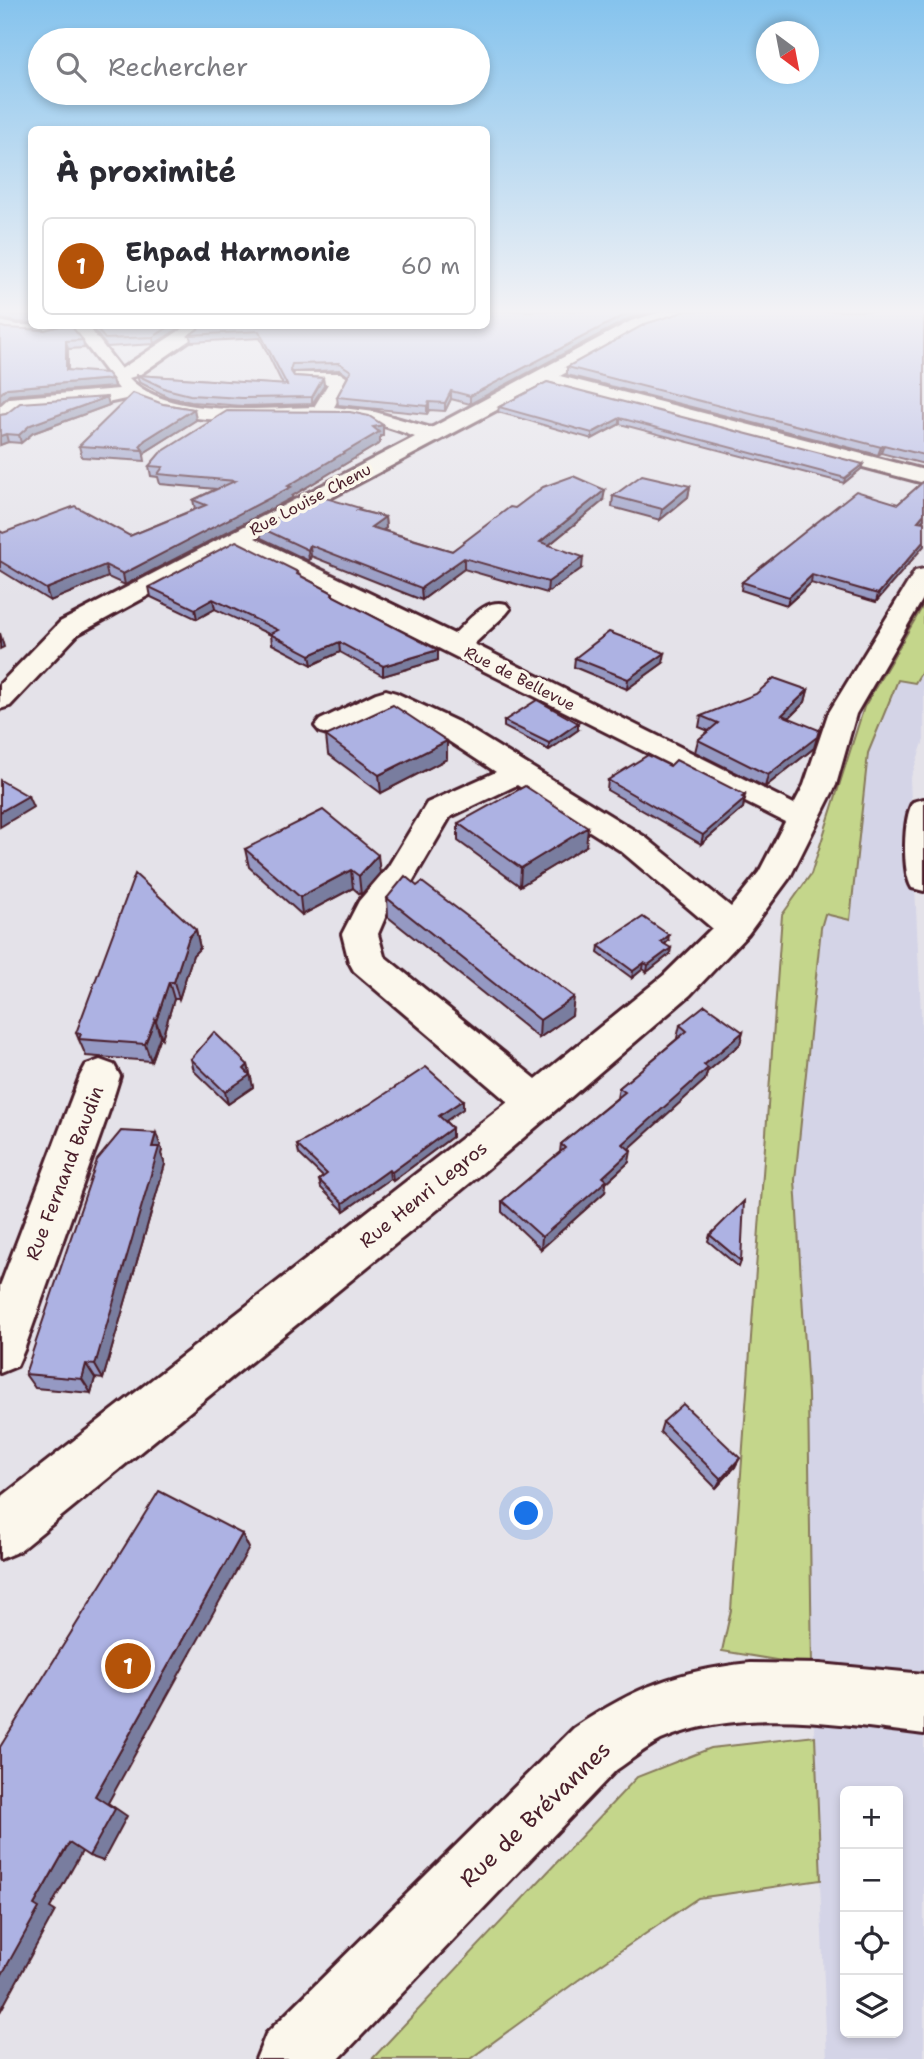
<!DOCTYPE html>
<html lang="fr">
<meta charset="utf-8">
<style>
body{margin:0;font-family:"Shantell Sans",sans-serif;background:#f2f2f3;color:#2b2b33}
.controls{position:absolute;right:21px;bottom:21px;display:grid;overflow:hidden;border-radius:10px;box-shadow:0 4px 10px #0003}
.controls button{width:63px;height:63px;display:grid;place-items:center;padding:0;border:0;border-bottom:2px solid #e1e1e2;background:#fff;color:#2b2b33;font:35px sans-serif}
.compass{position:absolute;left:756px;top:21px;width:63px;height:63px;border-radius:50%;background:#fff;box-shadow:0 4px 10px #0003;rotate:148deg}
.you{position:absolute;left:527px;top:1514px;width:24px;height:24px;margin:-18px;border:5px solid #fff;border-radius:50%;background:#1a73e8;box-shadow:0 0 0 10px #1a73e833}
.badge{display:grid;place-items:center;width:46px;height:46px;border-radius:50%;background:#b45309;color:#fff;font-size:23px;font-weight:700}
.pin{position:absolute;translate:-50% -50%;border:4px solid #fff;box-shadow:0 2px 7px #0006}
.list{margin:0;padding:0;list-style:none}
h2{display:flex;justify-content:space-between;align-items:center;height:91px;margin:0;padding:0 28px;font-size:30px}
h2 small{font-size:23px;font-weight:400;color:#7c7c81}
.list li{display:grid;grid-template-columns:46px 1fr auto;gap:21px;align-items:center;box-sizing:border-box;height:98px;margin:0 14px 14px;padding:0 14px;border:2px solid #e1e1e2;border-radius:10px}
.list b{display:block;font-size:26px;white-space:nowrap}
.list p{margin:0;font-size:23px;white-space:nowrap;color:#7c7c81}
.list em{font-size:23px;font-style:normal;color:#7c7c81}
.icon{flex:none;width:38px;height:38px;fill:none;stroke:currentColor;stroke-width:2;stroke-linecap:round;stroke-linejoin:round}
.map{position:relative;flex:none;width:924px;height:2059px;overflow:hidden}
.search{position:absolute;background:#fff;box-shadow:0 4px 10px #0003;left:28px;top:28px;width:462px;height:77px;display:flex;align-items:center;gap:18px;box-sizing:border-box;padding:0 24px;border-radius:38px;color:#7c7c81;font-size:26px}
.panel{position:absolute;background:#fff;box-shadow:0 4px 10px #0003;left:28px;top:126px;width:462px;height:203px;border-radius:10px}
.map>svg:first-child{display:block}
.built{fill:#d4d4e7;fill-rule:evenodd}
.green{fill:#c4d68b;stroke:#877a5b;stroke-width:2}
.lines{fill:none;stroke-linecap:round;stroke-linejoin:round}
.minor-casing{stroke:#4a1f2b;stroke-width:6}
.minor{fill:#fbf7ec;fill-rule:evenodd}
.wall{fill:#9599c3;stroke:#4a1f2b;stroke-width:2}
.shaded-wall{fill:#797d9f;stroke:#4a1f2b;stroke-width:2}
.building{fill:#adb2e3;stroke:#4a1f2b;stroke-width:2}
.labels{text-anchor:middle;stroke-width:7;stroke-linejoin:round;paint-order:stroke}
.far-street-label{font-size:16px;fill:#4a1f2b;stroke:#fbf7ec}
.street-label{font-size:19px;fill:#4a1f2b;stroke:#fbf7ec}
.near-street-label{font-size:23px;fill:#4a1f2b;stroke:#fbf7ec}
</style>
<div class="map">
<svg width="924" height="2059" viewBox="0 0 924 2059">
<rect width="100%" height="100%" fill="#e4e2e9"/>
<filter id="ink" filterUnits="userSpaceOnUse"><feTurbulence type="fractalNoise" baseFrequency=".0143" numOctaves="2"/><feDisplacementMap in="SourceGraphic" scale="14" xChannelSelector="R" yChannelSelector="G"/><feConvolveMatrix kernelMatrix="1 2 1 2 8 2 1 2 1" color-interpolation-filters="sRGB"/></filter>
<g filter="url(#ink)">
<path class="built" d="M924 604V740L910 780 924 1077V2059H827L782 915 811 874 864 707ZM845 1791H898V2033H845Z"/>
<g class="green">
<path d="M924 604V668L915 683 898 680 868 753 850 920 825 914 821 928 795 1180 808 1394 812 1666 722 1651 731 1610 782 915 811 874 864 707Z"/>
<path d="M815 1736 821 1880 698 1898 588 1973 470 2059H372L637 1777 711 1748Z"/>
</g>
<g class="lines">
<g class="minor-casing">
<g id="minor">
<path d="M664 311H688L686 315 643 329 560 376 924 470V483L546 384 255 538 454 634C469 621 484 598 506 604L510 609 506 614 474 644 794 804 804 785 828 714 912 576 915 571 924 569V597L856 714 836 785 790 877 748 934 690 995 481 1174 19 1551 0 1559V1498L508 1102 354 971 349 962 342 934 359 901 388 867 427 803 496 772 438 734 386 710 340 732 330 735 320 732 315 726 320 720 376 693 386 690 396 693 458 722 645 837 731 907 759 872 785 822 237 547 78 634 10 706 0 709V684L60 622 415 437C393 428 371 421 348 419 278 414 195 434 130 398L107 403 21 408 7 420 0 422V406L9 398 119 389 72 327C54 338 19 336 0 331V321L17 325 88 326 121 369 185 327H197L200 331 197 335 139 375 129 378C168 419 262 408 314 407L328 384 295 381 293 377 295 373H340L349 379 334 407 375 412 431 428 631 321ZM517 785 621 851 712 928 664 975 536 1079 384 956 378 934 387 913 412 882 450 817Z"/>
<path d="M924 799V891L912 888C902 873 903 817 913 802Z"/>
<path d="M100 1060 114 1065 120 1076 109 1111 24 1350 17 1366 0 1373V1286L80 1076 86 1065Z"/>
<path d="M750 1663 820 1664 924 1674V1734C843 1724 738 1706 661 1740 645 1748 631 1760 616 1770L339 2059H256L266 2034 574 1728C636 1687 676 1671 750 1663Z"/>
</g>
</g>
<use href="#minor" class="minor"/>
</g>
<g class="wall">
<path d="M0 311H32V323L17 322 0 319Z"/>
<path d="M924 311V464L881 453 878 455 567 375V367Z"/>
<path d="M630 318 470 404 451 399 445 411 429 410 427 414 338 405 337 397 348 376 340 370 293 372 292 373 294 376 323 378 324 386 312 404 243 406 191 402 168 397 139 382 137 375 283 385 260 338 191 342 190 335 198 329 199 326H198H486Z"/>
<path d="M90 326H183L154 344 107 347Z"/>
<path d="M5 328 83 340 84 348 68 349V370L114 387 9 395Z"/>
<path d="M547 382 861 469 844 483 620 424 592 439 498 412 499 407Z"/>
<path d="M163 404 194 409 196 420 147 451 144 455 145 461 82 457 79 446Z"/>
<path d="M109 405 33 433 21 443 8 442 0 445V415Z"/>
<path d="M380 436V443L292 496V498L125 585 108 577 50 601 0 570V531L3 533 130 536 195 509 193 500 216 489 160 484 158 477 151 476 149 466 383 436Z"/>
<path d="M924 481V519L876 602 811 583 787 605 741 590 742 582 898 504Z"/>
<path d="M690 486 688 497 660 520 612 507 613 496Z"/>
<path d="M603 501 549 545 582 568 547 593 464 569 422 600 311 556 309 561 261 538 259 527 361 511 385 517 386 528 383 530 452 551 515 508Z"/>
<path d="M298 572 299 575 333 593V596L438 650V660L383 676 340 652 312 665 272 644 271 635 215 609 197 619 151 597 149 587Z"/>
<path d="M575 658 663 663 627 689 574 667Z"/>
<path d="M808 690 805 702 789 718 814 748 765 787 695 752 698 740 709 731 699 727 701 716Z"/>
<path d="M504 721 578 730 549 750 504 727Z"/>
<path d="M326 736 447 741V759L381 793 328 754Z"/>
<path d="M670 766 745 799 743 808 701 844 607 790 608 780Z"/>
<path d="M458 823 586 846 520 886 458 841Z"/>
<path d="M245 849 380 873 361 895 353 888 302 915 249 867Z"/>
<path d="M417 886 572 1015 539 1038 388 917 387 898Z"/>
<path d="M196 930 200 948 193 955 179 999H174L162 1038 160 1036 151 1061 86 1056 76 1033Z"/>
<path d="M668 941 665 944 670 954 647 972 643 969 632 978 598 953 599 946Z"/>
<path d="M680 1025 743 1032 740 1044 707 1072 705 1080 629 1148V1162L606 1183 605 1192 541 1249 502 1212V1201L560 1152 561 1144 617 1098 619 1088 678 1038H677Z"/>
<path d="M191 1059 248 1065 253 1087 228 1104 194 1071Z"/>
<path d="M463 1109 445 1121 452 1128V1137L393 1181 390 1179 344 1211 321 1188 319 1180 323 1177 299 1154 297 1145Z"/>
<path d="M162 1150 161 1154 165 1164 103 1379 95 1378 91 1393 35 1388 25 1374Z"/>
<path d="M710 1235 741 1261 739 1267 708 1241Z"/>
<path d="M663 1422 735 1467 716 1488 660 1432Z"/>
</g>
<g class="shaded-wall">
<path d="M631 311H655L630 318 470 404V396Z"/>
<path d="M170 326H183L154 344 153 337Z"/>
<path d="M66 341 68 349V377L66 370Z"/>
<path d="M323 378 324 386 312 404V397Z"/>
<path d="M112 379 114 387 9 395 0 404V394L7 388Z"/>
<path d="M451 391V399L445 411V403Z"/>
<path d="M107 397 109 405 33 433 21 443 19 435 30 425Z"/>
<path d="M429 402V410L427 414V406Z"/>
<path d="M194 409 196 420 147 451 144 455 143 450 140 446 145 440Z"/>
<path d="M620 418V424L592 439V433Z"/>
<path d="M383 425V436H380V443L292 496V498L125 585 123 574 288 486 373 427Z"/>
<path d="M6 434 8 442 0 445V436Z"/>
<path d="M884 445 881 453 878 455 881 447Z"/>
<path d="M863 464 861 469 844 483 845 478Z"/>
<path d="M690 486 688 497 660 520 662 509Z"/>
<path d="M605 490 603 501 539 553 540 542Z"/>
<path d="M924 514V519L915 528 918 521Z"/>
<path d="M385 517 386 528 372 537 371 527Z"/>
<path d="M924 541V546L876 602 878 594Z"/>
<path d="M310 545 311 556 309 561 308 550Z"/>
<path d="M583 557 582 568 547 593 548 582Z"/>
<path d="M464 558V569L422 600 421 588Z"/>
<path d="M105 565 108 577 50 601 46 589Z"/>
<path d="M812 575 811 583 787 605 789 597Z"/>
<path d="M213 599 215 609 197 619 195 609Z"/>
<path d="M0 633 4 647 0 649Z"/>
<path d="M339 642 340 652 312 665 310 655Z"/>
<path d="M438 650V660L383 676V666Z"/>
<path d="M665 653 663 663 627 689 628 679Z"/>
<path d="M808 690 805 702 779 727 782 715Z"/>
<path d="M578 723V730L549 750V743Z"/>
<path d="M819 730 814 748 765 787 768 775Z"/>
<path d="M447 741V759L381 793 379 775Z"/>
<path d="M745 795 743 808 701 844 703 835Z"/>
<path d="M28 796 33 807 0 827V812Z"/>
<path d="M588 827 586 846 520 886 521 868Z"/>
<path d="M378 855 380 873 361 895 359 876Z"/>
<path d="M351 870 353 888 302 915 300 897Z"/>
<path d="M196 930 200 948 193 955 179 999 174 982 189 937Z"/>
<path d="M669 935 668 941 660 948 661 942Z"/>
<path d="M671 948 670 954 647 972 648 965Z"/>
<path d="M644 963 643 969 632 978 633 971Z"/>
<path d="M169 982 174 999 162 1038 156 1021Z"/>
<path d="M574 997 572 1015 539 1038 540 1020Z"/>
<path d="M155 1019 160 1036 151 1061 145 1044Z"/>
<path d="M743 1032 740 1044 707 1072 705 1080 621 1156 623 1144 704 1065Z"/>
<path d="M248 1065 253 1087 228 1104 225 1092 244 1069Z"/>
<path d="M463 1100V1109L440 1125 439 1116Z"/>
<path d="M452 1128V1137L393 1181 392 1172Z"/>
<path d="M156 1133 162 1150 161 1154 165 1164 103 1379 95 1365Z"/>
<path d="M631 1151 629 1162 606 1183 605 1192 541 1249 542 1237 603 1177Z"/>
<path d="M389 1170 390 1179 344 1211 343 1203Z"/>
<path d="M86 1364 95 1378 91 1393 82 1379Z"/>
<path d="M740 1458 735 1467 716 1488 721 1479Z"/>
<path d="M242 1534 249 1548 108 1803 127 1816 103 1861 89 1856 95 1796Z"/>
<path d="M69 1843 84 1848 50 1908 55 1911 0 2012V1978L34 1905Z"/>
</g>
<g class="building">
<path d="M0 311H32V315H15Z"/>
<path d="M486 311H632L470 396 451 391 445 403 429 402 427 406 337 397 351 371 339 363 292 364 290 370 294 376 323 378 312 397 242 398 190 395 166 389 137 375 287 385 259 331 190 335 198 329 200 326H486Z"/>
<path d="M686 311H924V455L884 445 881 447 567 367 645 324Z"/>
<path d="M0 326 5 328 45 330 60 326H71L83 340 66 341V370L107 373 112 379 7 388 0 394Z"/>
<path d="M94 326H170L153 337 105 339Z"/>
<path d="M547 382 863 464 845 478 620 418 592 433 499 407Z"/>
<path d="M133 393 163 404 194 409 145 440 140 446 143 450 79 446Z"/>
<path d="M107 397 30 425 19 435 6 434 0 436V415L6 414 20 403Z"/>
<path d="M227 411 350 412 369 416 383 425 373 427 379 432 288 486 291 487 123 574 105 565 46 589 0 561V531L3 533 75 506 130 536 206 505 193 500 235 481 158 474 163 467 149 466 160 453Z"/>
<path d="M642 475 690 486 662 509 613 496Z"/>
<path d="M573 476 605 490 540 542 583 557 548 582 464 558 421 588 310 545 308 550 259 527 319 496 360 508 357 510 385 517 371 527 452 551 510 507 515 508 543 487Z"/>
<path d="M924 481V514L918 521 924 522V541L878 594 812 575 789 597 742 582 856 491 898 504Z"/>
<path d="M236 541 298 572 297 574 333 593 332 595 438 650 383 666 339 642 310 655 270 634 278 630 213 599 195 609 149 587Z"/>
<path d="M609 632 665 653 628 679 575 658Z"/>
<path d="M774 678 808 690 782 715 819 730 817 737 768 775 698 740 718 723 701 716 756 694Z"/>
<path d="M537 700 578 723 549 743 504 721Z"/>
<path d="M393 705 447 741 379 775 326 736Z"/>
<path d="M648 755 670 766 676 760 745 795 742 797 745 799 703 835 608 780Z"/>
<path d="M0 780 28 796 0 812Z"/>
<path d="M525 786 588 827 521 868 458 823Z"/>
<path d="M323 810 378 855 359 876 351 870 300 897 245 849Z"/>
<path d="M135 874 196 930 189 937 174 982H169L156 1021 155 1019 145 1044 79 1039 81 1034 76 1033Z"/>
<path d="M405 876 417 886 422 882 574 997 540 1020 387 898Z"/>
<path d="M643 917 669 935 661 942 671 948 648 965 644 963 633 971 599 946Z"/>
<path d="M705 1005 743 1032 704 1065 708 1068 623 1144 631 1151 603 1177 607 1180 542 1237 502 1201 565 1148 561 1144 625 1092 619 1088 687 1031 680 1025Z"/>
<path d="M214 1032 248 1065 244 1069 250 1075 225 1092 191 1059Z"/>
<path d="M426 1067 463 1100 439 1116 452 1128 392 1172 389 1170 343 1203 319 1180 327 1174 297 1145 370 1104Z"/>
<path d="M121 1131 156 1133 152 1147H159L95 1365 86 1364 82 1379 25 1374 97 1160Z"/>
<path d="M744 1201 741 1261 710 1235Z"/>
<path d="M683 1404 740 1458 721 1479 663 1422Z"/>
<path d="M159 1491 242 1534 95 1796 115 1809 89 1856 69 1843 34 1905 39 1908 0 1978V1747Z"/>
</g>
</g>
<linearGradient id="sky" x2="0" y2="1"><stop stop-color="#85c3ed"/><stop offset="0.52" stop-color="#f3f2f5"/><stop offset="1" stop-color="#f3f2f5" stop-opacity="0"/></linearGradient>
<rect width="924" height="599" fill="url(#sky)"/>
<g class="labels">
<g class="far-street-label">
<text transform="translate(310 499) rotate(-28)" y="6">Rue Louise Chenu</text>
<text transform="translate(520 678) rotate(27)" y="6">Rue de Bellevue</text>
</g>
<g class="street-label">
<text transform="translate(64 1173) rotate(-69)" y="7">Rue Fernand Baudin</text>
<text transform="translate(423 1194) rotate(-39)" y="7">Rue Henri Legros</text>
</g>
<g class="near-street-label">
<text transform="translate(535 1814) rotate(-44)" y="8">Rue de Brévannes</text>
</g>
</g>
</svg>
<div class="controls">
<button>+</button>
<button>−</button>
<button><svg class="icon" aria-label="locate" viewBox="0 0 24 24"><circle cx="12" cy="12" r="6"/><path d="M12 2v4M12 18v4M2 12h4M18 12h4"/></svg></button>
<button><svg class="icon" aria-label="layers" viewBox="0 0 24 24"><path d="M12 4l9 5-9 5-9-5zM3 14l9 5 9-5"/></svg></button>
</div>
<svg class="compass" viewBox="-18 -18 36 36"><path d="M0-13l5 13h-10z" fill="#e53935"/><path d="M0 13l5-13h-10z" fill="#7c7c81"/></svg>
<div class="you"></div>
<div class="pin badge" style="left:128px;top:1666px">1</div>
<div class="search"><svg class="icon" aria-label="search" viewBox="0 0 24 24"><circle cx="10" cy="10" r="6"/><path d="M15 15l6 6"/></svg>Rechercher</div>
<section class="panel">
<h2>À proximité<small></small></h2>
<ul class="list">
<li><span class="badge">1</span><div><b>Ehpad Harmonie</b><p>Lieu</p></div><em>60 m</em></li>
</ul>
</section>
</div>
